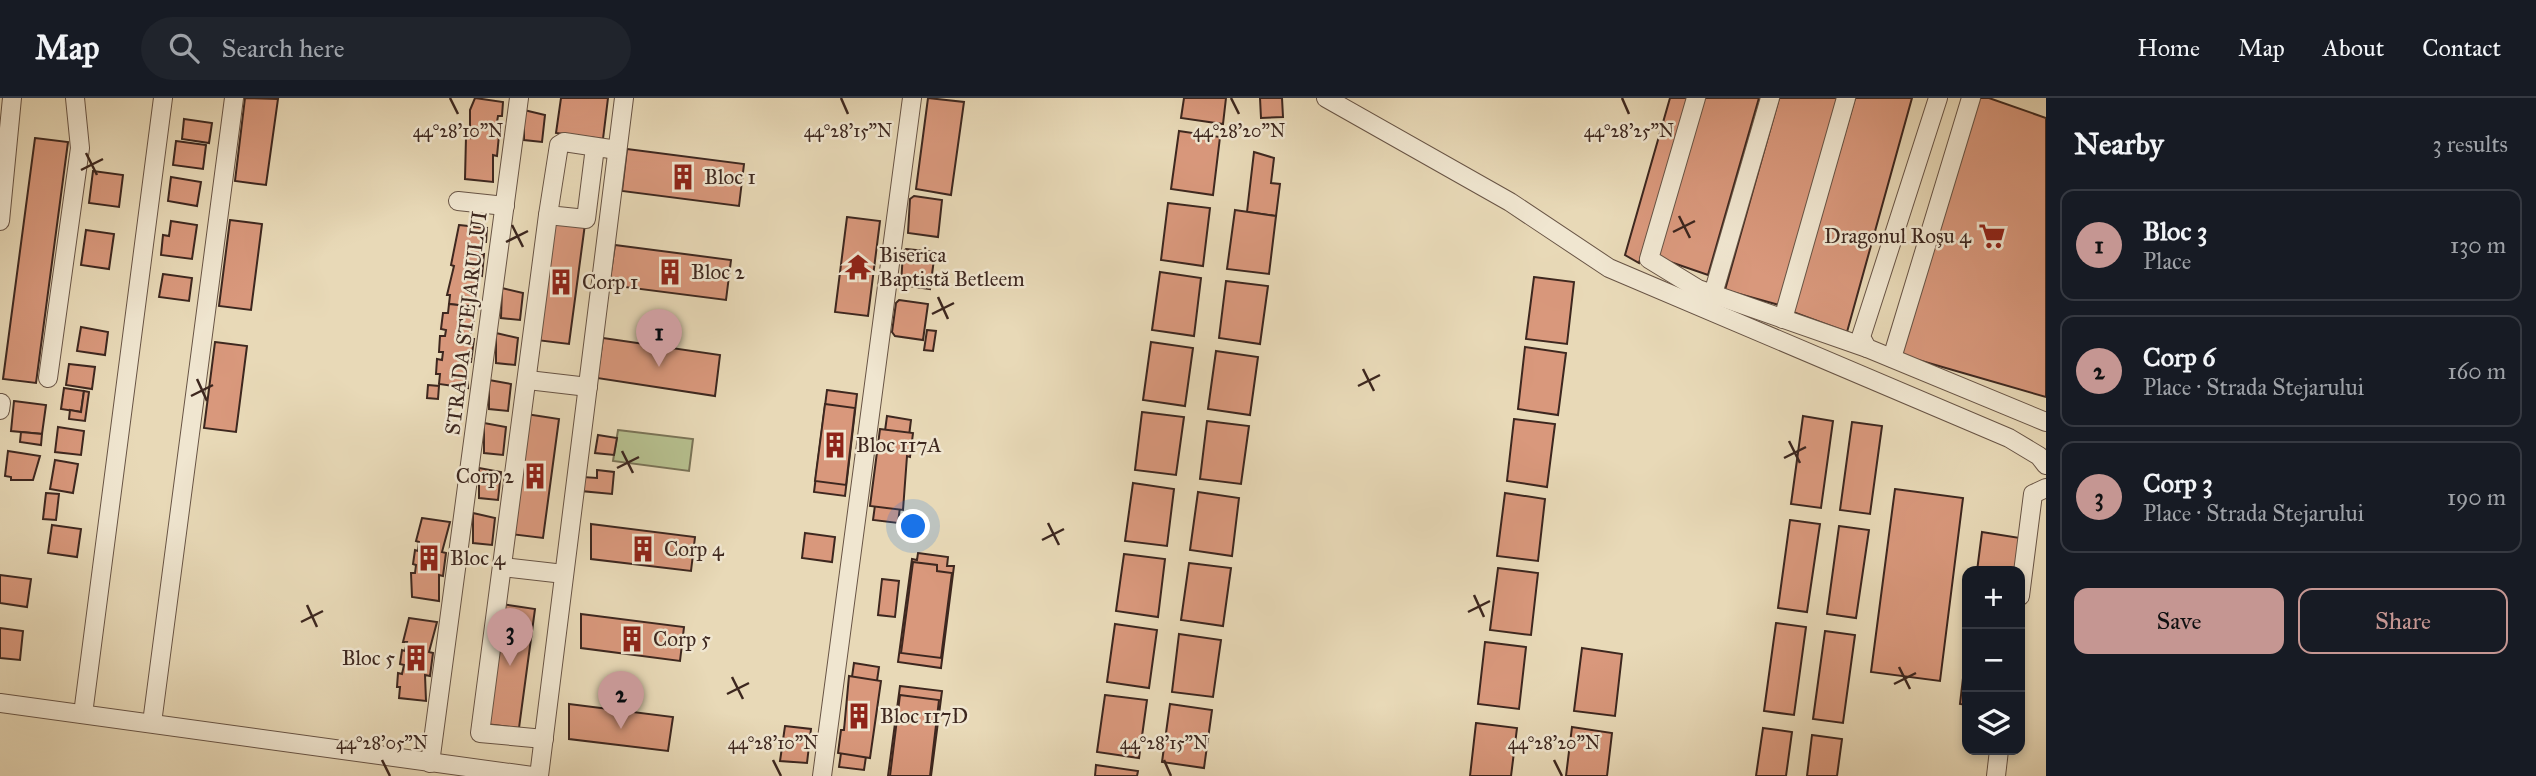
<!DOCTYPE html>
<meta charset="utf-8">
<style>
body{margin:0;font-family:"IM FELL Great Primer",serif;background:#20242c;color:#f1f3f6}
.controls{position:absolute;right:21px;bottom:21px;display:grid;overflow:hidden;border-radius:14px;box-shadow:0 4px 10px #0003}
.controls button{width:63px;height:63px;display:grid;place-items:center;padding:0;border:0;border-bottom:2px solid #363941;background:#171b24;color:#f1f3f6;font:35px sans-serif}
.you{position:absolute;left:914px;top:429px;width:24px;height:24px;margin:-18px;border:5px solid #fff;border-radius:50%;background:#1a73e8;box-shadow:0 0 0 10px #1a73e833}
.badge{display:grid;place-items:center;width:46px;height:46px;border-radius:50%;background:#c59692;color:#111;font-size:23px;font-weight:700}
.pin{position:absolute;translate:-50% -58px;filter:drop-shadow(0 2px 4px #0008)}
.pin::after{content:'';position:absolute;top:37px;width:24px;height:21px;background:inherit;clip-path:polygon(0 0,100% 0,50% 100%)}
.list{margin:0;padding:0;list-style:none}
h2{display:flex;justify-content:space-between;align-items:center;height:91px;margin:0;padding:0 28px;font-size:30px}
h2 small{font-size:23px;font-weight:400;color:#9ea1a6}
.list li{display:grid;grid-template-columns:46px 1fr auto;gap:21px;align-items:center;box-sizing:border-box;height:112px;margin:0 14px 14px;padding:0 14px;border:2px solid #363941;border-radius:14px}
.list b{display:block;font-size:26px;white-space:nowrap}
.list p{margin:0;font-size:23px;white-space:nowrap;color:#9ea1a6}
.list em{font-size:23px;font-style:normal;color:#9ea1a6}
.actions{display:flex;gap:14px;padding:21px 28px}
.actions a{flex:1;padding:16px 0;border:2px solid #c59692;border-radius:14px;text-align:center;font-size:24px;color:#c59692}
.actions .main{background:#c59692;color:#111}
.icon{flex:none;width:38px;height:38px;fill:none;stroke:currentColor;stroke-width:2;stroke-linecap:round;stroke-linejoin:round}
.map{position:relative;flex:none;width:2046px;height:678px;overflow:hidden}
header{display:flex;align-items:center;gap:42px;box-sizing:border-box;height:98px;padding:0 35px;background:#171b24;border-bottom:2px solid #363941}
header strong{font-size:33px}
nav{display:flex;gap:38px;margin-inline-start:auto;font-size:24px}
.search{width:490px;height:63px;background:#20242c;display:flex;align-items:center;gap:18px;box-sizing:border-box;padding:0 24px;border-radius:38px;color:#9ea1a6;font-size:26px}
main{display:flex}
aside{flex:1;background:#171b24}
.map>svg:first-child{display:block}
.green{fill:#b6bf8e;stroke:#7a7356;stroke-width:2}
.building{fill:#d9987c;stroke:#3d271f;stroke-width:2}
.lines{fill:none;stroke-linecap:round;stroke-linejoin:round}
.minor-casing{stroke:#685445;stroke-width:20}
.minor{stroke:#f0e6d0;stroke-width:18}
.ticks{fill:none;stroke:#3d271f;stroke-width:2.5}
.labels{text-anchor:middle;stroke-width:5;stroke-linejoin:round;paint-order:stroke}
.poi-label{font-size:21px;fill:#3d271f;stroke:#f0e6d0;text-anchor:start}
.street-label{font-size:21px;fill:#3d271f;stroke:#f0e6d0}
.ticks-label{font-size:18px;text-anchor:middle;fill:#3d271f;stroke:#f0e6d0;stroke-width:5;stroke-linejoin:round;paint-order:stroke}
</style>
<header>
<strong>Map</strong>
<div class="search"><svg class="icon" aria-label="search" viewBox="0 0 24 24"><circle cx="10" cy="10" r="6"/><path d="M15 15l6 6"/></svg>Search here</div>
<nav><a>Home</a><a>Map</a><a>About</a><a>Contact</a></nav>
</header>
<main>
<div class="map">
<svg width="2046" height="678" viewBox="0 0 2046 678">
<rect width="100%" height="100%" fill="#e8d9b7"/>
<filter id="stains"><feTurbulence type="fractalNoise" baseFrequency=".00286" numOctaves="4"/><feColorMatrix values="0 0 0 0 .2 0 0 0 0 .09 0 0 0 0 .02 0 0 0 .5 -.17"/></filter>
<radialGradient id="worn" r=".72"><stop offset=".6" stop-color="#630" stop-opacity="0"/><stop offset="1" stop-color="#630" stop-opacity=".3"/></radialGradient>
<path class="green" d="M618 332 693 341 689 373 613 363Z"/>
<g class="building">
<path d="M245 0 278 1 266 87 235 83Z"/>
<path d="M475 0 503 4 502 18H498L495 36 499 37 497 58 493 57V84L465 81 466 39 470 40V12Z"/>
<path d="M561 0H608L603 41 556 35Z"/>
<path d="M928 0 964 4 951 97 916 91Z"/>
<path d="M1184 0H1226L1223 26 1181 20Z"/>
<path d="M1260 0H1282L1283 19 1261 20Z"/>
<path d="M1670 0H1688L1639 165 1625 157Z"/>
<path d="M1702 0H1759L1708 177 1656 159Z"/>
<path d="M1779 0H1838L1779 207 1725 192Z"/>
<path d="M1855 0H1912L1847 234 1793 214Z"/>
<path d="M1979 0H1989L2046 20V299L1901 257Z"/>
<path d="M524 12 545 17 542 44 524 42Z"/>
<path d="M184 21 212 25 209 45 182 41Z"/>
<path d="M1179 33 1220 39 1213 97 1171 91Z"/>
<path d="M35 40 68 44 36 285 3 281Z"/>
<path d="M176 43 206 47 203 71 173 67Z"/>
<path d="M627 51 744 66 739 108 622 93Z"/>
<path d="M1254 54 1274 60 1271 85 1280 86 1276 118 1247 114Z"/>
<path d="M93 73 123 77 119 109 89 105Z"/>
<path d="M171 79 201 84 197 108 168 103Z"/>
<path d="M914 98 942 102 938 139 908 135 910 101Z"/>
<path d="M1168 105 1210 110 1203 168 1161 162Z"/>
<path d="M1235 112 1276 118 1269 176 1227 171Z"/>
<path d="M847 119 880 123 868 218 835 214Z"/>
<path d="M230 122 262 126 251 212 219 208Z"/>
<path d="M552 122 585 126 569 246 536 242Z"/>
<path d="M171 123 197 127 192 161 161 157 163 137 169 138Z"/>
<path d="M459 127 487 130 486 144H482L480 156H484L482 178 477 177V209L449 206 450 197H447L454 168 451 167Z"/>
<path d="M86 132 114 136 109 171 81 167Z"/>
<path d="M615 147 731 162 726 202 609 187Z"/>
<path d="M906 151 935 154 930 191 901 187 903 154Z"/>
<path d="M1160 174 1201 180 1194 238 1152 232Z"/>
<path d="M163 176 192 180 189 203 159 199Z"/>
<path d="M1534 179 1574 184 1567 246 1526 241Z"/>
<path d="M1226 183 1268 188 1260 246 1219 240Z"/>
<path d="M502 190 523 195 520 222 501 220Z"/>
<path d="M899 202 928 206 923 242 895 238 892 234 896 205Z"/>
<path d="M449 206 477 209 469 241H474L471 264H466L468 290 439 286 440 276H436L437 261 442 262 443 254H439L440 238H445L446 232 441 231 443 215H448Z"/>
<path d="M81 229 108 234 105 257 77 253Z"/>
<path d="M927 232 936 233 933 253 924 252Z"/>
<path d="M496 235 518 240 515 267 496 265Z"/>
<path d="M603 240 720 257 715 298 597 280Z"/>
<path d="M215 244 247 248 236 334 204 330Z"/>
<path d="M1151 244 1193 250 1185 308 1143 302Z"/>
<path d="M1525 249 1566 255 1558 317 1518 311Z"/>
<path d="M1216 253 1258 259 1250 317 1208 311Z"/>
<path d="M69 266 95 269 92 291 66 287Z"/>
<path d="M489 282 511 286 508 313 489 311Z"/>
<path d="M428 287 439 288 438 301 427 300Z"/>
<path d="M64 290 84 293 81 314 61 311Z"/>
<path d="M827 292 857 296 845 398 814 394Z"/>
<path d="M84 293 89 294 85 323 69 321 70 312 81 314Z"/>
<path d="M14 303 46 307 42 336 11 333Z"/>
<path d="M825 306 855 310 846 387 815 383Z"/>
<path d="M1142 314 1184 319 1176 377 1135 372Z"/>
<path d="M526 316 559 321 543 440 510 436Z"/>
<path d="M887 318 911 322 898 425 873 422Z"/>
<path d="M1803 318 1833 323 1821 410 1791 406Z"/>
<path d="M1514 321 1555 326 1547 389 1507 383Z"/>
<path d="M1207 323 1249 328 1241 386 1200 381Z"/>
<path d="M1852 324 1882 328 1870 416 1840 412Z"/>
<path d="M484 325 506 329 503 357 484 355Z"/>
<path d="M58 329 84 333 81 357 55 354Z"/>
<path d="M880 331 913 335 910 359 907 358 903 412 870 408Z"/>
<path d="M21 334 42 336 41 347 20 344Z"/>
<path d="M598 337 617 340 614 357 595 355Z"/>
<path d="M8 353 40 358 33 382H11V379L5 378Z"/>
<path d="M55 362 78 366 73 395 50 391Z"/>
<path d="M479 370 501 374 498 402 479 400Z"/>
<path d="M597 372 614 374 612 396 581 393 583 379 597 380Z"/>
<path d="M1133 385 1174 391 1167 448 1125 443Z"/>
<path d="M1895 391 1963 400 1940 583 1871 574Z"/>
<path d="M1198 394 1239 400 1232 458 1190 452Z"/>
<path d="M46 395 59 396 56 422 43 421Z"/>
<path d="M1505 395 1545 401 1538 463 1497 458Z"/>
<path d="M473 415 495 420 492 447 473 445Z"/>
<path d="M422 420 450 424 442 454 446 455 443 478 439 477V503L412 499 411 475H415L416 467 413 466 415 452 418 453 419 444 416 443Z"/>
<path d="M1790 422 1820 426 1807 514 1778 510Z"/>
<path d="M591 426 695 439 691 473 591 461Z"/>
<path d="M52 427 81 431 77 459 48 455Z"/>
<path d="M1839 428 1869 432 1856 520 1827 516Z"/>
<path d="M1982 434 2020 440 2016 473H1977Z"/>
<path d="M805 435 835 439 832 464 802 460Z"/>
<path d="M918 455 948 459 947 468H954L941 570 898 564 912 461 917 462Z"/>
<path d="M1124 456 1165 461 1158 519 1116 513Z"/>
<path d="M913 464 937 467V473L952 475 941 560 901 555Z"/>
<path d="M1189 465 1231 470 1223 528 1181 522Z"/>
<path d="M1498 470 1538 475 1531 537 1490 532Z"/>
<path d="M0 477 31 481 27 509 0 505Z"/>
<path d="M882 481 899 483 895 519 878 517Z"/>
<path d="M502 506 535 511 519 630 486 626Z"/>
<path d="M581 516 684 529 680 563 581 550Z"/>
<path d="M409 520 437 524 429 554 433 555 430 578 425 577 426 603 399 600 400 589H397L398 575 402 576 404 567 400 566 402 552 405 553 407 544H403Z"/>
<path d="M1776 525 1806 529 1794 617 1764 613Z"/>
<path d="M1115 526 1157 532 1149 590 1107 584Z"/>
<path d="M0 530 23 533 20 562 0 560Z"/>
<path d="M1825 533 1855 537 1843 625 1813 621Z"/>
<path d="M1179 536 1221 542 1213 599 1172 594Z"/>
<path d="M1485 544 1526 549 1519 611 1478 606Z"/>
<path d="M1967 546V607L1960 606Z"/>
<path d="M1582 550 1622 556 1615 618 1574 613Z"/>
<path d="M854 565 879 569 864 672 839 669Z"/>
<path d="M849 578 881 583 870 660 838 655 841 632H844Z"/>
<path d="M900 588 942 593 931 678H888Z"/>
<path d="M900 597 939 602 930 678H890Z"/>
<path d="M1105 597 1147 602 1139 660 1097 654Z"/>
<path d="M569 606 673 619 668 653 569 641Z"/>
<path d="M1170 606 1212 612 1204 670 1162 664Z"/>
<path d="M1476 625 1517 630 1511 678H1470Z"/>
<path d="M785 628 811 631 807 665 780 663Z"/>
<path d="M1572 629 1612 635 1607 678H1566Z"/>
<path d="M1763 630 1792 634 1786 678H1756Z"/>
<path d="M1812 637 1842 641 1837 678H1807Z"/>
<path d="M1096 667 1138 673 1137 678H1095Z"/>
</g>
<g class="lines">
<g class="minor-casing">
<g id="minor">
<path d="M1326 0 1510 104 1609 170 2009 340 2039 358 2046 367"/>
<path d="M1696 0 1649 161 1698 191 1867 250"/>
<path d="M1938 0 1861 239 1867 250 2046 324"/>
<path d="M595 49 586 121 548 117 559 47 564 44 617 52"/>
<path d="M458 103 505 108"/>
<path d="M0 123 12 0"/>
<path d="M1713 196 1770 0"/>
<path d="M1783 221 1846 0"/>
<path d="M1892 260 1971 0"/>
<path d="M48 280 80 50 75 0"/>
<path d="M528 282 588 289"/>
<path d="M0 312 1 305"/>
<path d="M502 469 564 476"/>
<path d="M2020 498 2033 396 2046 390"/>
<path d="M0 605 532 678"/>
<path d="M83 616 163 0"/>
<path d="M152 625 234 0"/>
<path d="M544 641 480 635 548 117"/>
<path d="M430 665 519 0"/>
<path d="M539 678 624 0"/>
<path d="M822 678 912 0"/>
<path d="M1996 678 1999 652"/>
</g>
</g>
<use href="#minor" class="minor"/>
</g>
<path class="ticks" d="M450 0 458 16M841 0 848 16M1231 0 1239 16M1622 0 1629 16M86 55 97 77M81 72 103 61M1679 118 1690 140M512 127 523 149M1673 134 1695 123M506 144 528 133M938 199 948 221M932 216 954 205M1363 271 1374 293M197 281 207 303M1358 288 1380 277M191 298 213 287M1789 343 1800 365M622 353 633 375M1784 360 1806 349M617 370 639 359M1048 425 1059 447M1042 442 1064 431M1474 497 1484 519M307 507 317 529M1468 514 1490 503M301 524 323 513M1899 569 1910 591M732 579 743 601M1894 586 1916 575M727 596 749 585M382 662 390 678M773 662 781 678M1164 662 1171 678M1554 662 1562 678"/>
<defs>
<g id="building-bare" transform="scale(2.1)"><path d="M-4-6H4V6H1V3H-1V6H-4ZM-2.5-4.3h1.7v1.8h-1.7ZM.8-4.3h1.7v1.8H.8ZM-2.5-1h1.7V.8h-1.7ZM.8-1h1.7V.8H.8Z" fill="#8f2418" stroke="#f0e6d0" stroke-width="2.5" paint-order="stroke"/></g>
<g id="supermarket-bare" transform="scale(2.1)"><path d="M-6-5.5h2.5l.6 2H6L4.5 2H-2.5L-4.4-4H-6ZM-1.5 3.2a1.3 1.3 0 1 0 .1 0ZM3 3.2a1.3 1.3 0 1 0 .1 0Z" fill="#8f2418" stroke="#f0e6d0" stroke-width="2.5" paint-order="stroke"/></g>
<g id="temple-bare" transform="scale(2.1)"><path d="M0-6L5-2H3V0L6.5 2.5H4V6H1.5V3h-3V6H-4V2.5H-6.5L-3 0V-2H-5Z" fill="#8f2418" stroke="#f0e6d0" stroke-width="2.5" paint-order="stroke"/></g>
</defs>
<g fill-rule="evenodd">
<use href="#building-bare" x="683" y="79"/>
<use href="#supermarket-bare" x="1992" y="138"/>
<use href="#temple-bare" x="858" y="169"/>
<use href="#building-bare" x="670" y="174"/>
<use href="#building-bare" x="561" y="184"/>
<use href="#building-bare" x="835" y="347"/>
<use href="#building-bare" x="535" y="378"/>
<use href="#building-bare" x="643" y="451"/>
<use href="#building-bare" x="429" y="460"/>
<use href="#building-bare" x="632" y="541"/>
<use href="#building-bare" x="416" y="560"/>
<use href="#building-bare" x="859" y="618"/>
</g>
<g class="labels">
<g class="poi-label">
<text x="704" y="86">Bloc 1</text>
<text x="1971" y="145" text-anchor="end">Dragonul Roșu 4</text>
<text x="879" y="164">Biserica<tspan x="879" dy="24">Baptistă Betleem</tspan></text>
<text x="691" y="181">Bloc 2</text>
<text x="582" y="191">Corp 1</text>
<text x="856" y="354">Bloc 117A</text>
<text x="514" y="385" text-anchor="end">Corp 2</text>
<text x="664" y="458">Corp 4</text>
<text x="450" y="467">Bloc 4</text>
<text x="653" y="548">Corp 5</text>
<text x="395" y="567" text-anchor="end">Bloc 5</text>
<text x="880" y="625">Bloc 117D</text>
</g>
<g class="street-label">
<text transform="translate(466 225) rotate(-83)" y="7">STRADA STEJARULUI</text>
</g>
</g>
<g class="ticks-label">
<text x="458" y="39">44°28'10"N</text>
<text x="848" y="39">44°28'15"N</text>
<text x="1239" y="39">44°28'20"N</text>
<text x="1629" y="39">44°28'25"N</text>
<text x="382" y="651">44°28'05"N</text>
<text x="773" y="651">44°28'10"N</text>
<text x="1164" y="651">44°28'15"N</text>
<text x="1554" y="651">44°28'20"N</text>
</g>
<rect width="100%" height="100%" filter="url(#stains)"/>
<rect width="100%" height="100%" fill="url(#worn)"/>
</svg>
<div class="controls">
<button>+</button>
<button>−</button>
<button><svg class="icon" aria-label="layers" viewBox="0 0 24 24"><path d="M12 4l9 5-9 5-9-5zM3 14l9 5 9-5"/></svg></button>
</div>
<div class="you"></div>
<div class="pin badge" style="left:659px;top:269px">1</div>
<div class="pin badge" style="left:621px;top:631px">2</div>
<div class="pin badge" style="left:510px;top:568px">3</div>
</div>
<aside>
<h2>Nearby<small>3 results</small></h2>
<ul class="list">
<li><span class="badge">1</span><div><b>Bloc 3</b><p>Place</p></div><em>130 m</em></li>
<li><span class="badge">2</span><div><b>Corp 6</b><p>Place · Strada Stejarului</p></div><em>160 m</em></li>
<li><span class="badge">3</span><div><b>Corp 3</b><p>Place · Strada Stejarului</p></div><em>190 m</em></li>
</ul>
<div class="actions"><a class="main">Save</a><a>Share</a></div>
</aside>
</main>
